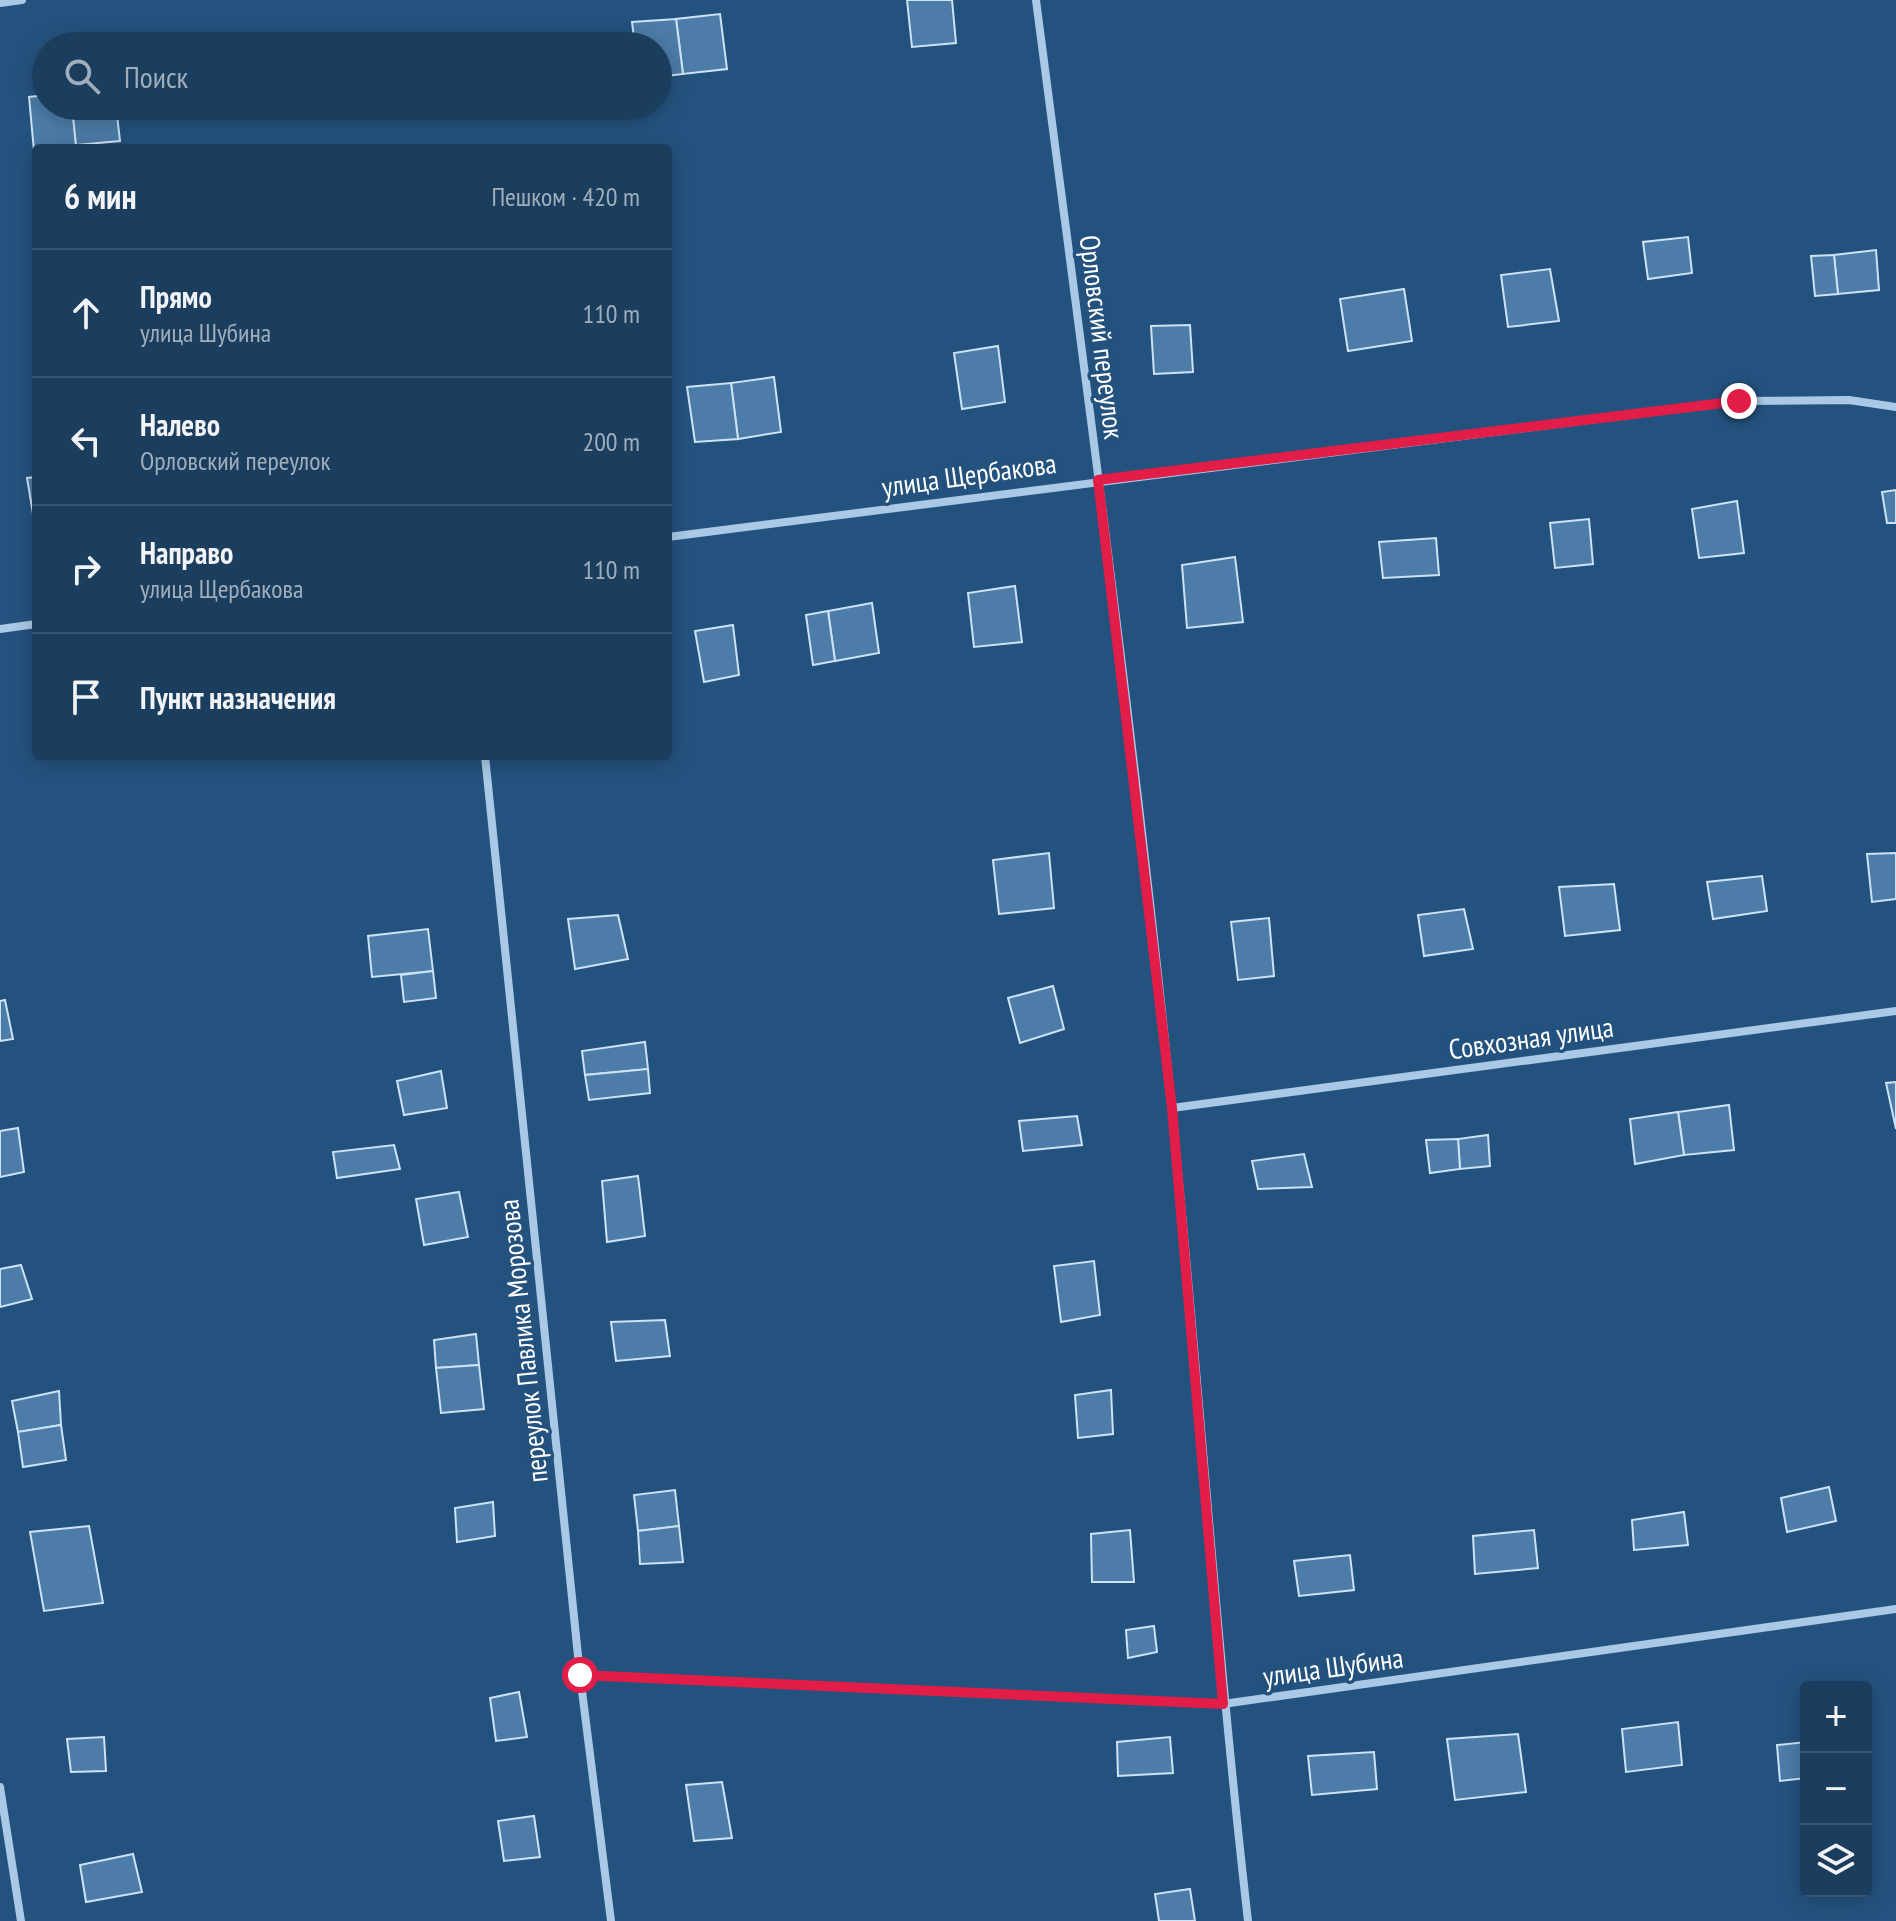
<!DOCTYPE html>
<html lang="ru">
<meta charset="utf-8">
<style>
body{margin:0;font-family:"PT Sans Narrow",sans-serif;background:#284967;color:#f1f3f6}
.controls{position:absolute;right:24px;bottom:24px;display:grid;overflow:hidden;border-radius:8px;box-shadow:0 4px 20px #0003}
.controls button{width:72px;height:72px;display:grid;place-items:center;padding:0;border:0;border-bottom:2px solid #395773;background:#1b3e5e;color:#f1f3f6;font:40px sans-serif}
.stop{position:absolute;width:24px;height:24px;margin:-18px;border:6px solid #e11d48;border-radius:50%;background:#fff}
.stop.end{background:#e11d48;border-color:#fff;box-shadow:0 2px 8px #0008}
.list{margin:0;padding:0;list-style:none}
h2{display:flex;justify-content:space-between;align-items:center;height:104px;margin:0;padding:0 32px;font-size:34px}
h2 small{font-size:26px;font-weight:400;color:#a0aebc}
.list li{display:grid;grid-template-columns:52px 1fr auto;gap:24px;align-items:center;box-sizing:border-box;height:128px;padding:0 32px;border-top:2px solid #395773}
.list b{display:block;font-size:30px;white-space:nowrap}
.list p{margin:0;font-size:26px;white-space:nowrap;color:#a0aebc}
.list em{font-size:26px;font-style:normal;color:#a0aebc}
.icon{flex:none;width:44px;height:44px;fill:none;stroke:currentColor;stroke-width:2;stroke-linecap:round;stroke-linejoin:round}
.map{position:relative;flex:none;width:1896px;height:1921px;overflow:hidden}
.search{position:absolute;background:#1b3e5e;box-shadow:0 4px 20px #0003;left:32px;top:32px;width:640px;height:88px;display:flex;align-items:center;gap:20px;box-sizing:border-box;padding:0 28px;border-radius:44px;color:#a0aebc;font-size:30px}
.panel{position:absolute;background:#1b3e5e;box-shadow:0 4px 20px #0003;left:32px;top:144px;width:640px;height:616px;border-radius:8px}
.map>svg:first-child{display:block}
.building{fill:#4c7ca7;stroke:#cce2f5;stroke-width:2}
.lines{fill:none;stroke-linecap:round;stroke-linejoin:round}
.minor{stroke:#a9c9e6;stroke-width:8}
.route{stroke:#e11d48;stroke-width:10}
.labels{text-anchor:middle;stroke-width:7;stroke-linejoin:round;paint-order:stroke}
.street-label{font-size:28px;fill:#fff;stroke:#24527e}
</style>
<div class="map">
<svg width="1896" height="1921" viewBox="0 0 1896 1921">
<rect width="100%" height="100%" fill="#24527e"/>
<g class="building">
<path d="M907 0H952L956 43 912 47Z"/>
<path d="M720 14 727 69 683 74 676 19Z"/>
<path d="M676 19 683 74 658 77V46H635L632 22Z"/>
<path d="M46 95V106H72L76 145 34 151 29 97Z"/>
<path d="M72 106H116L120 141 76 145Z"/>
<path d="M310 106H352L353 114 312 119Z"/>
<path d="M1688 237 1692 273 1648 279 1643 242Z"/>
<path d="M1876 250 1879 290 1838 294 1834 255Z"/>
<path d="M1834 255 1838 294 1815 296 1811 256Z"/>
<path d="M1550 269 1559 321 1508 327 1501 275Z"/>
<path d="M1404 289 1412 341 1348 351 1340 299Z"/>
<path d="M1190 325 1193 372 1154 374 1151 326Z"/>
<path d="M998 346 1005 402 962 409 954 353Z"/>
<path d="M774 377 781 432 738 439 731 383Z"/>
<path d="M731 383 738 439 695 442 687 387Z"/>
<path d="M36 477V532L27 478Z"/>
<path d="M1896 490V523H1887L1882 492Z"/>
<path d="M1737 501 1744 553 1699 558 1692 509Z"/>
<path d="M1589 519 1593 564 1555 568 1550 523Z"/>
<path d="M1436 538 1439 575 1383 578 1379 542Z"/>
<path d="M1235 557 1243 622 1187 628 1182 565Z"/>
<path d="M1015 586 1022 642 974 647 968 593Z"/>
<path d="M872 603 879 653 835 661 828 611Z"/>
<path d="M828 611 835 661 813 665 806 615Z"/>
<path d="M733 625 739 675 704 682 695 631Z"/>
<path d="M1049 853 1054 908 999 914 993 860Z"/>
<path d="M1896 853V899L1872 902 1867 854Z"/>
<path d="M1762 876 1767 911 1713 919 1707 882Z"/>
<path d="M1614 884 1620 930 1565 936 1559 887Z"/>
<path d="M1464 909 1473 949 1424 956 1418 915Z"/>
<path d="M618 915 628 959 575 969 568 919Z"/>
<path d="M1269 918 1274 976 1238 980 1231 922Z"/>
<path d="M428 929 433 971 372 977 368 936Z"/>
<path d="M433 971 436 998 404 1002 401 975Z"/>
<path d="M1053 986 1064 1029 1020 1043 1008 998Z"/>
<path d="M5 1000 13 1039 0 1041V1001Z"/>
<path d="M645 1042 648 1069 585 1075 582 1051Z"/>
<path d="M648 1069 650 1093 589 1100 585 1075Z"/>
<path d="M441 1071 447 1108 404 1115 397 1081Z"/>
<path d="M1896 1082V1129L1886 1083Z"/>
<path d="M1729 1105 1734 1150 1684 1155 1678 1112Z"/>
<path d="M1678 1112 1684 1155 1635 1164 1630 1119Z"/>
<path d="M1077 1116 1082 1145 1023 1151 1019 1121Z"/>
<path d="M18 1128 24 1172 0 1177V1131Z"/>
<path d="M1488 1135 1490 1166 1460 1169 1458 1139Z"/>
<path d="M1458 1139 1460 1169 1430 1173 1426 1140Z"/>
<path d="M394 1145 400 1169 337 1178 333 1152Z"/>
<path d="M1304 1154 1312 1187 1258 1189 1252 1161Z"/>
<path d="M638 1176 645 1236 607 1242 602 1181Z"/>
<path d="M459 1192 468 1237 424 1245 416 1199Z"/>
<path d="M1094 1261 1100 1315 1061 1322 1054 1266Z"/>
<path d="M21 1265 32 1299 0 1307V1269Z"/>
<path d="M665 1320 670 1356 616 1361 611 1322Z"/>
<path d="M476 1334 479 1365 436 1368 434 1340Z"/>
<path d="M479 1365 484 1409 441 1413 436 1368Z"/>
<path d="M1111 1390 1113 1434 1078 1438 1075 1395Z"/>
<path d="M59 1391 61 1425 18 1432 12 1401Z"/>
<path d="M61 1425 66 1460 23 1467 18 1432Z"/>
<path d="M1829 1487 1836 1521 1787 1532 1781 1498Z"/>
<path d="M675 1490 679 1526 638 1531 634 1495Z"/>
<path d="M493 1502 495 1536 457 1542 455 1508Z"/>
<path d="M1684 1512 1688 1545 1634 1550 1632 1520Z"/>
<path d="M89 1526 103 1603 44 1611 30 1532Z"/>
<path d="M679 1526 683 1562 640 1564 638 1531Z"/>
<path d="M1130 1530 1134 1582H1092L1091 1534Z"/>
<path d="M1534 1530 1538 1568 1475 1574 1473 1536Z"/>
<path d="M1350 1555 1354 1590 1299 1596 1294 1561Z"/>
<path d="M1154 1626 1157 1652 1128 1658 1126 1630Z"/>
<path d="M519 1692 527 1737 496 1741 490 1698Z"/>
<path d="M1678 1722 1682 1765 1626 1772 1622 1729Z"/>
<path d="M1518 1734 1526 1792 1455 1800 1447 1739Z"/>
<path d="M104 1737 106 1771 71 1772 67 1739Z"/>
<path d="M1170 1737 1173 1773 1118 1776 1117 1742Z"/>
<path d="M1806 1742V1778L1780 1781 1777 1745Z"/>
<path d="M1374 1752 1377 1789 1312 1795 1308 1756Z"/>
<path d="M722 1782 732 1838 694 1841 686 1785Z"/>
<path d="M534 1816 540 1857 504 1861 498 1821Z"/>
<path d="M133 1854 142 1892 86 1902 80 1865Z"/>
<path d="M1190 1889 1195 1921H1159L1155 1894Z"/>
</g>
<g class="lines">
<g class="minor">
<path d="M1036 0C1084 369 1135 738 1172 1109 1199 1379 1217 1651 1248 1921"/>
<path d="M0 3 22 0"/>
<path d="M668 537 1739 401 1849 400 1896 407"/>
<path d="M0 629 36 624"/>
<path d="M485 756 580 1675 611 1921"/>
<path d="M1172 1108 1896 1011"/>
<path d="M580 1675 1223 1704 1896 1609"/>
<path d="M0 1787 21 1921"/>
</g>
</g>
<g class="lines">
<path class="route" d="M580 1675 1223 1704 1172 1108 1098 480 1739 401"/>
</g>
<g class="labels">
<g class="street-label">
<text transform="translate(1102 337) rotate(83)" y="10">Орловский переулок</text>
<text transform="translate(969 475) rotate(-8)" y="10">улица Щербакова</text>
<text transform="translate(1531 1038) rotate(-8)" y="10">Совхозная улица</text>
<text transform="translate(523 1341) rotate(-96)" y="10">переулок Павлика Морозова</text>
<text transform="translate(1333 1667) rotate(-8)" y="10">улица Шубина</text>
</g>
</g>
</svg>
<div class="controls">
<button>+</button>
<button>−</button>
<button><svg class="icon" aria-label="layers" viewBox="0 0 24 24"><path d="M12 4l9 5-9 5-9-5zM3 14l9 5 9-5"/></svg></button>
</div>
<div class="stop" style="left:580px;top:1675px"></div>
<div class="stop end" style="left:1739px;top:401px"></div>
<div class="search"><svg class="icon" aria-label="search" viewBox="0 0 24 24"><circle cx="10" cy="10" r="6"/><path d="M15 15l6 6"/></svg>Поиск</div>
<section class="panel">
<h2>6 мин<small>Пешком · 420 m</small></h2>
<ul class="list">
<li><svg class="icon" aria-label="ahead" viewBox="0 0 24 24"><path d="M12 20V5M6 11l6-6 6 6"/></svg><div><b>Прямо</b><p>улица Шубина</p></div><em>110 m</em></li>
<li><svg class="icon" aria-label="left" viewBox="0 0 24 24"><path d="M17 20v-9H6M10 6l-5 5 5 5"/></svg><div><b>Налево</b><p>Орловский переулок</p></div><em>200 m</em></li>
<li><svg class="icon" aria-label="right" viewBox="0 0 24 24"><path d="M7 20v-9h11M14 6l5 5-5 5"/></svg><div><b>Направо</b><p>улица Щербакова</p></div><em>110 m</em></li>
<li><svg class="icon" aria-label="arrive" viewBox="0 0 24 24"><path d="M6 21V4h12l-3 4 3 4H6"/></svg><div><b>Пункт назначения</b></div></li>
</ul>
</section>
</div>
